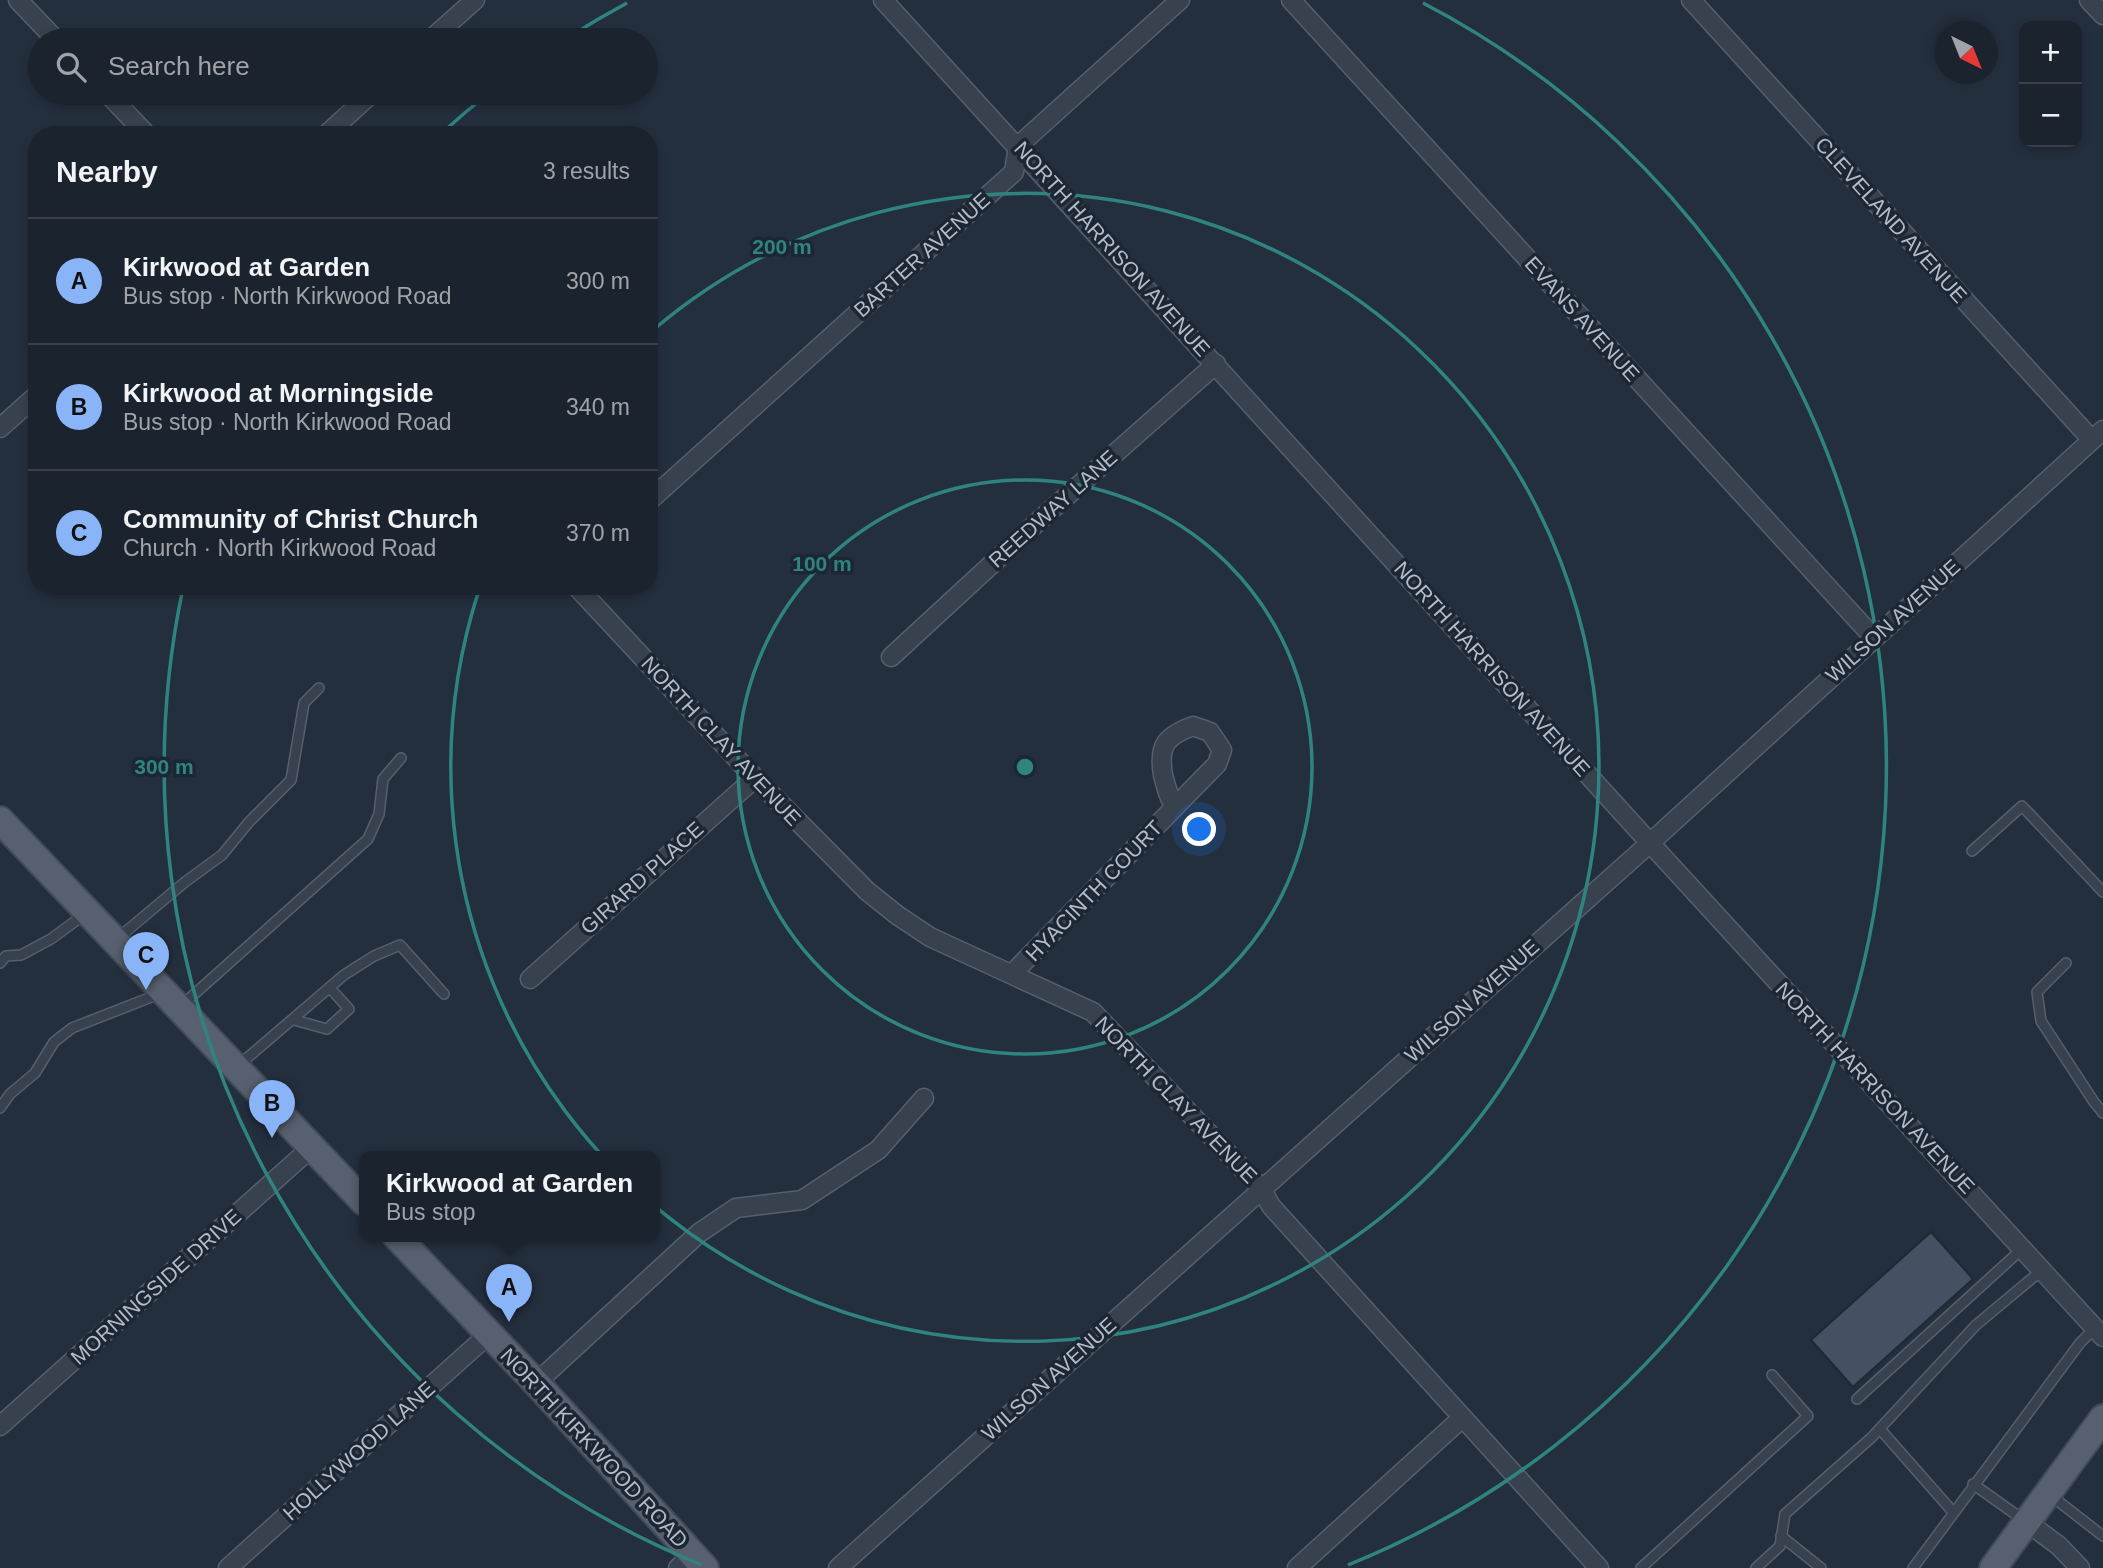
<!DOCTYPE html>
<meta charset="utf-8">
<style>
body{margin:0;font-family:Arial,sans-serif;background:#282f3a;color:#f1f3f6}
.controls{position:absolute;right:21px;top:21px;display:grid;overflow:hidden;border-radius:14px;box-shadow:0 4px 10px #0003}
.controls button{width:63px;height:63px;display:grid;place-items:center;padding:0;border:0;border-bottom:2px solid #39404a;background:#1b232e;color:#f1f3f6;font:35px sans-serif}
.compass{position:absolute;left:1935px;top:21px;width:63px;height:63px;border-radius:50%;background:#1b232e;box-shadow:0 4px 10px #0003;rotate:137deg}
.you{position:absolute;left:1200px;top:830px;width:24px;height:24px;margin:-18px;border:5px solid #fff;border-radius:50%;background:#1a73e8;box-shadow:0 0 0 10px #1a73e833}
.badge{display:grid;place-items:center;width:46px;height:46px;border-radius:50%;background:#8ab4f8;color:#111;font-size:23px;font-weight:700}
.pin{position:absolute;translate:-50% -58px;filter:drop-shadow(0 2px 4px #0008)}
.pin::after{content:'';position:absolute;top:37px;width:24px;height:21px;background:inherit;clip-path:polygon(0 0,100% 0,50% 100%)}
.popup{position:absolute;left:359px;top:1151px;width:301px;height:91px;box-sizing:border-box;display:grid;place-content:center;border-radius:14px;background:#1b232e;filter:drop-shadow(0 2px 5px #0005);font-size:23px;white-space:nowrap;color:#a0a4aa}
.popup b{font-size:26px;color:#f1f3f6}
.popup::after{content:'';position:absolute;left:50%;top:100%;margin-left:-14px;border:14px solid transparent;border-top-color:#1b232e}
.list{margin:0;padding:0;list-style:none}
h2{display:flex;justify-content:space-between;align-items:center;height:91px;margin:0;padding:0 28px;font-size:30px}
h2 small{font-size:23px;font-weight:400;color:#a0a4aa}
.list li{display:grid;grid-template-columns:46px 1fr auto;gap:21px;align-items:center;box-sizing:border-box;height:126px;padding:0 28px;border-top:2px solid #39404a}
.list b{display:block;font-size:26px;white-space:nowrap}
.list p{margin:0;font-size:23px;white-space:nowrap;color:#a0a4aa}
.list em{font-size:23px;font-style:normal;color:#a0a4aa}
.icon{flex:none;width:38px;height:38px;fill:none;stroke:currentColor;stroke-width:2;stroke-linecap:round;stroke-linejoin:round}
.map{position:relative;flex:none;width:2103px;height:1568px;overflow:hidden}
.search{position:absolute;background:#1b232e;box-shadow:0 4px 10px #0003;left:28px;top:28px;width:630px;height:77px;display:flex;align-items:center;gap:18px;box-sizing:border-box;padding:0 24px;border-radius:38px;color:#a0a4aa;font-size:26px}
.panel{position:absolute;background:#1b232e;box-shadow:0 4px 10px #0003;left:28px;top:126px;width:630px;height:469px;border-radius:28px}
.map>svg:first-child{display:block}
.building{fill:#455162;stroke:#1f2835;stroke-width:2}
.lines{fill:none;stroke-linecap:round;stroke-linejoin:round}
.service-casing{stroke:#565f6c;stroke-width:12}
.minor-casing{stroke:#565f6c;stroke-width:21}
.primary-casing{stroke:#414a57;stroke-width:30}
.service{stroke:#38414e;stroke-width:9}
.minor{stroke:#38414e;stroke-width:18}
.primary{stroke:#56606e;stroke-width:26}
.ring{fill:none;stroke:#308480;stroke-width:3.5}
.labels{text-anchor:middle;stroke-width:7;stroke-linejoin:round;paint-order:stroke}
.street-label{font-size:21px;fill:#b4bcc9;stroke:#1d2633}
.centre{fill:#308480;stroke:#1d2633;stroke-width:3.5}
.ring-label{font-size:21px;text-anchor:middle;font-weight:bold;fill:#308480;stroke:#1d2633;stroke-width:7;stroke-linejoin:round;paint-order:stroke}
</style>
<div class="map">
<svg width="2103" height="1568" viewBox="0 0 2103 1568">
<rect width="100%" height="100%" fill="#242f3e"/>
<path class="building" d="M1931 1232 1973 1279 1853 1387 1811 1340Z"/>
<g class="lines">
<g class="service-casing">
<g id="service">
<path d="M1972 851 2022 806 2103 892"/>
<path d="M117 939 185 882 222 855 249 822 291 780 304 703 319 688"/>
<path d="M0 963 6 956 21 955 51 939 85 914"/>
<path d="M2066 963 2037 992 2041 1021 2094 1102 2103 1113"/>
<path d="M181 1006 368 839 379 814 383 779 401 758"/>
<path d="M294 1020 327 1029 349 1009 330 988"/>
<path d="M239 1065 344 975 374 956 400 945 444 994"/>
<path d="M0 1108 10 1094 35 1073 54 1042 72 1028 159 994"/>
<path d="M1857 1399 2022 1249"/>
<path d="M1880 1429 1953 1512"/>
<path d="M1973 1484 2025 1521"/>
<path d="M2049 1494 2103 1536"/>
<path d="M1781 1536 1821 1568"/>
<path d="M1641 1568 1808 1416 1772 1375"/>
<path d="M1756 1568 1780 1546 1785 1514 1871 1438 1976 1325 2042 1270"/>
<path d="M1913 1568 2080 1343 2095 1328"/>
</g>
</g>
<g class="minor-casing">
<g id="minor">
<path d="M18 0 56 40"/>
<path d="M883 0 1650 843 2103 1337"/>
<path d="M1291 0 1874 638"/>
<path d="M1691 0 2092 440"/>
<path d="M2089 0 2103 15"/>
<path d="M430 40 475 0"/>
<path d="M107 93 147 135"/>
<path d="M326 135 372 93"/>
<path d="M0 428 37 395"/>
<path d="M649 501 1014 172 1018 146 1180 0"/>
<path d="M576 586 755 778 867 891 897 915 930 937 1093 1012 1261 1188 1271 1206 1599 1568"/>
<path d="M891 657 1042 518 1216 364"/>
<path d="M1012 974 1217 764 1222 750 1210 732 1193 726C1166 736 1158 745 1163 775 1166 787 1168 795 1174 806"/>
<path d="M530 979 755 778"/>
<path d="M536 1383 699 1233 736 1208 802 1200 878 1150 924 1098"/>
<path d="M0 1426 312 1147"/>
<path d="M2027 1522 2059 1546 2080 1568"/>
<path d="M228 1568 489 1334"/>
<path d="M678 1568 693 1555"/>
<path d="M838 1568 1650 843 2103 430"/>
<path d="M1297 1568 1462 1418"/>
</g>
</g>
<g class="primary-casing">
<g id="primary">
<path d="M0 820 364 1202"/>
<path d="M396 1236 536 1383 705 1568"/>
<path d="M1993 1568 2103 1418"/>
</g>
</g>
<use href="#service" class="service"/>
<use href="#minor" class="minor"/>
<use href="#primary" class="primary"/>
</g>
<g class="ring">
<circle cx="1025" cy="767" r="287"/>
<path d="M652 331A574 574 0 1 1 479 590"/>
<path d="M702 1565A861 861 0 0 1 183 588M443 132A861 861 0 0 1 489 93M569 37A861 861 0 0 1 627 3M1423 3A861 861 0 0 1 1348 1565"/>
</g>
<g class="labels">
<g class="street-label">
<text transform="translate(1891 220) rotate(48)" y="7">CLEVELAND AVENUE</text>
<text transform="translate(1112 249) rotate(48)" y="7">NORTH HARRISON AVENUE</text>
<text transform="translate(922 255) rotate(-42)" y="7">BARTER AVENUE</text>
<text transform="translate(1582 319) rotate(48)" y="7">EVANS AVENUE</text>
<text transform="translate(1053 509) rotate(-42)" y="7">REEDWAY LANE</text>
<text transform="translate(1893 621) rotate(-42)" y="7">WILSON AVENUE</text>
<text transform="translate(1492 669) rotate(48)" y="7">NORTH HARRISON AVENUE</text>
<text transform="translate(721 741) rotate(47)" y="7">NORTH CLAY AVENUE</text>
<text transform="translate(642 878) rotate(-42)" y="7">GIRARD PLACE</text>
<text transform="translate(1094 891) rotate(-46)" y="7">HYACINTH COURT</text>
<text transform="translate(1472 1001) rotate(-42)" y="7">WILSON AVENUE</text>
<text transform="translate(1875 1088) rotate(47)" y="7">NORTH HARRISON AVENUE</text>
<text transform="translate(1176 1100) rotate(46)" y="7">NORTH CLAY AVENUE</text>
<text transform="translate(156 1287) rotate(-42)" y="7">MORNINGSIDE DRIVE</text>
<text transform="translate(1049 1379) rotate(-42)" y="7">WILSON AVENUE</text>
<text transform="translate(594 1448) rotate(47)" y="7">NORTH KIRKWOOD ROAD</text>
<text transform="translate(359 1451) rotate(-42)" y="7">HOLLYWOOD LANE</text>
</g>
</g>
<circle cx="1025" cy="767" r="10" class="centre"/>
<g class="ring-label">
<text x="782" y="254">200 m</text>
<text x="822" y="571">100 m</text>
<text x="164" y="774">300 m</text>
</g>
</svg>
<div class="controls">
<button>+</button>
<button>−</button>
</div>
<svg class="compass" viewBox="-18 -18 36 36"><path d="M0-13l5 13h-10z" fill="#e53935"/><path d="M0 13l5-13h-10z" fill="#a0a4aa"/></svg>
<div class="you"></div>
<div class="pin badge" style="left:509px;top:1322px">A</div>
<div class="popup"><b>Kirkwood at Garden</b>Bus stop</div>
<div class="pin badge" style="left:272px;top:1138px">B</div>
<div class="pin badge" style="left:146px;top:990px">C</div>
<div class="search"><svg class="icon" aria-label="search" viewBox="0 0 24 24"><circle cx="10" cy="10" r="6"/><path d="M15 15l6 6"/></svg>Search here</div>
<section class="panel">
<h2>Nearby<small>3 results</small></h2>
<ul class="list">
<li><span class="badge">A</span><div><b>Kirkwood at Garden</b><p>Bus stop · North Kirkwood Road</p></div><em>300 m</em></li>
<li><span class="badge">B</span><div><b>Kirkwood at Morningside</b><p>Bus stop · North Kirkwood Road</p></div><em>340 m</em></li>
<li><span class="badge">C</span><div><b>Community of Christ Church</b><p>Church · North Kirkwood Road</p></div><em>370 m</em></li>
</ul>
</section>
</div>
